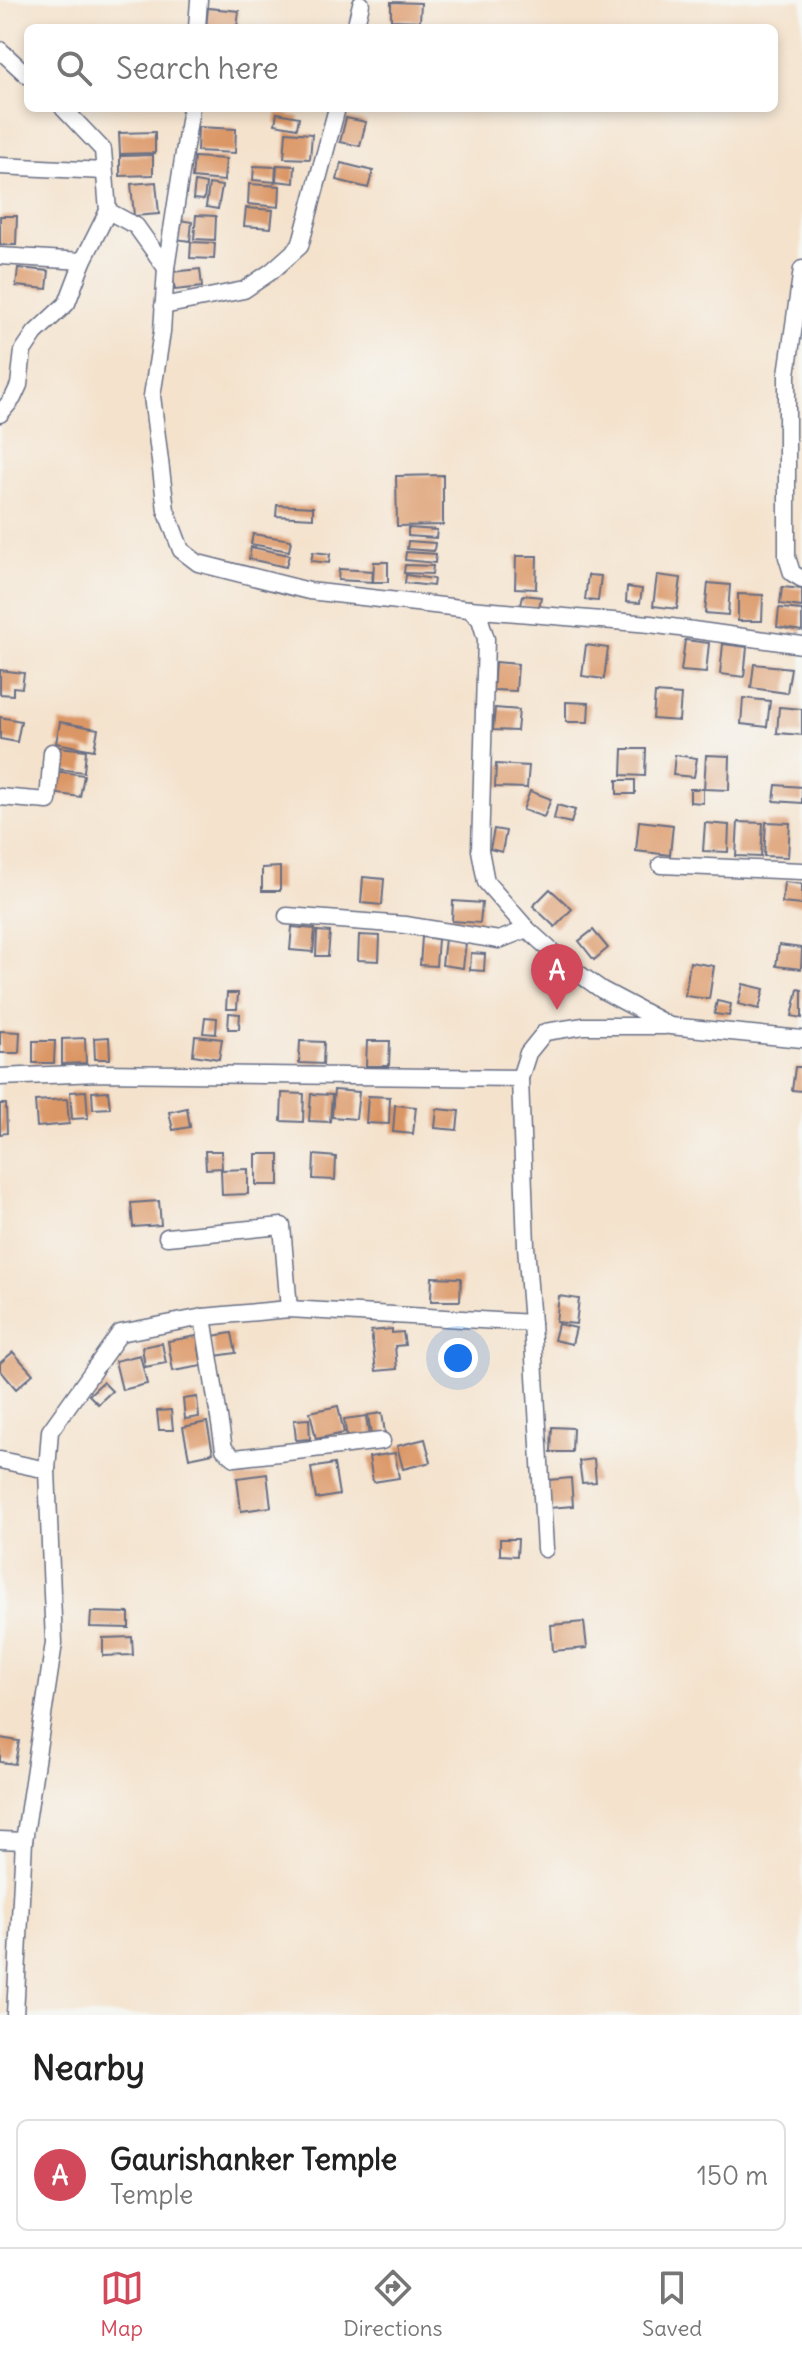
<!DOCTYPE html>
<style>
body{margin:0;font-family:Delius,sans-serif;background:#f6f6f6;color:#222}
.you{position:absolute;left:458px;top:1358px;width:28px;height:28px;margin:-20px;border:6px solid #fff;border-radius:50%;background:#1a73e8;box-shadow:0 0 0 12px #1a73e833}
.badge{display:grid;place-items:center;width:52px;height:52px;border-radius:50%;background:#d1495b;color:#fff;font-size:26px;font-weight:700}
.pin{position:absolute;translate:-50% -66px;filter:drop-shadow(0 2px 4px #0008)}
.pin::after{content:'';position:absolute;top:42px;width:28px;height:24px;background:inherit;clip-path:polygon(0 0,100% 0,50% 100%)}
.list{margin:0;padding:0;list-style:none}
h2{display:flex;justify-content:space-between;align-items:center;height:104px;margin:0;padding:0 32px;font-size:34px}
h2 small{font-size:26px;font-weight:400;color:#767676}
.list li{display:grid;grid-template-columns:52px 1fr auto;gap:24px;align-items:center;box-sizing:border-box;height:112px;margin:0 16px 16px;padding:0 16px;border:2px solid #e0e0e0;border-radius:12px}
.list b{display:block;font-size:30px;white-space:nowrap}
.list p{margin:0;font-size:26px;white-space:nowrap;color:#767676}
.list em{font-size:26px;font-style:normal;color:#767676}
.icon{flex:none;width:44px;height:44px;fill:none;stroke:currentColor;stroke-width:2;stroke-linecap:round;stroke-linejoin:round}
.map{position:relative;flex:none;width:802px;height:2015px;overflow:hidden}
.search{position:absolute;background:#fff;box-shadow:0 4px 12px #0003;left:24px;right:24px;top:24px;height:88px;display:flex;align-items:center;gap:20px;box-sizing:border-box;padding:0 28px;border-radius:12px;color:#767676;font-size:30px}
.sheet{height:232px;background:#fff}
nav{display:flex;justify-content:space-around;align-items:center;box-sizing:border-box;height:112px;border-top:2px solid #e0e0e0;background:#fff;font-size:22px;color:#767676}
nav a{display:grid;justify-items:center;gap:4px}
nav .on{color:#d1495b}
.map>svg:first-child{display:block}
.building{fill:#db9665}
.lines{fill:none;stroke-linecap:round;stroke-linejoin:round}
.minor-casing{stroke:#676e84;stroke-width:19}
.minor{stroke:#fff;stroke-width:16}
</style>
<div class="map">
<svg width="802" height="2015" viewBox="0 0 802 2015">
<rect width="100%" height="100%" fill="#f6f6f2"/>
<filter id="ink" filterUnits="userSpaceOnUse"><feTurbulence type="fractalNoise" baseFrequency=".0125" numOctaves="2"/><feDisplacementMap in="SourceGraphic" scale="16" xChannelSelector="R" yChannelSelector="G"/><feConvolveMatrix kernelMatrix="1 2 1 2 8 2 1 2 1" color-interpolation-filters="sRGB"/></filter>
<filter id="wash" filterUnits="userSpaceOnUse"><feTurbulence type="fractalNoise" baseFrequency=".006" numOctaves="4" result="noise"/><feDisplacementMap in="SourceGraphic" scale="32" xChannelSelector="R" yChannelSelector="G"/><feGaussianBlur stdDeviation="1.8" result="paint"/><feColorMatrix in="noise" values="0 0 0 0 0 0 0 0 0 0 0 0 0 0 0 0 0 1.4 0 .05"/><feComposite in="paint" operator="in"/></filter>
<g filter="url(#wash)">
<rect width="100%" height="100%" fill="#f4e2cc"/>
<g id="blocks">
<g class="building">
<path d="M391 2 421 3 420 21 391 20Z"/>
<path d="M208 8 239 11 237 28H206Z"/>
<path d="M277 113 299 117 297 128 275 124Z"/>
<path d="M346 118 366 122 360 146 340 142Z"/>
<path d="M198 127 236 129 235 153 197 151Z"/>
<path d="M155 132V153L120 154 119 133Z"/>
<path d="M286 132 312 134 310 159 284 158Z"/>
<path d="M153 155V175L120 176V156Z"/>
<path d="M194 157 226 159 224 181 192 178Z"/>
<path d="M341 163 373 171 368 188 337 180Z"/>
<path d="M277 165 295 166 294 183 276 181Z"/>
<path d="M254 166 276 167 275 182 253 180Z"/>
<path d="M156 182 159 214 134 216 131 184Z"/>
<path d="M195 182 206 184 204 200 193 199Z"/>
<path d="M209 184 222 186 218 209 206 207Z"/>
<path d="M249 184 280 186 279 207 248 204Z"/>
<path d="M246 208 273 210 271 228 244 226Z"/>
<path d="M196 215 216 216 215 240 194 239Z"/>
<path d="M0 216H17L16 245H0Z"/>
<path d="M179 220 192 222 190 241 176 239Z"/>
<path d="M191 242 215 243 214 259 190 258Z"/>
<path d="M18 268 49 271 47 289 16 286Z"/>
<path d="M200 269 202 287 175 290 172 272Z"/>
<path d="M443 475V525L397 526 396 476Z"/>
<path d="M277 505 313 507V518L276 516Z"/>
<path d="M408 528 437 530 436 538 408 536Z"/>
<path d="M253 534 291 540 289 551 251 544Z"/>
<path d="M408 541 435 543 434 551 407 549Z"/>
<path d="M251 547 289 555 286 567 249 559Z"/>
<path d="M313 552 330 554 329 563 311 561Z"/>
<path d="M406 552 436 554 435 563 405 560Z"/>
<path d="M516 556H537L536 589 515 588Z"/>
<path d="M374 562H388V582H373Z"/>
<path d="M405 565 433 566 432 574 404 573Z"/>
<path d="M339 569 373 571 372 582 338 580Z"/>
<path d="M406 575 434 579 433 586 405 583Z"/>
<path d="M588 575 601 576 598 601 585 600Z"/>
<path d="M657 575 681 578 677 609 653 606Z"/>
<path d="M708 583 730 585 728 615 705 613Z"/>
<path d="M627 587 642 589 640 603 626 602Z"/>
<path d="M782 587 802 589V607L780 604Z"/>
<path d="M738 594 763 595 762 621H738Z"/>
<path d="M523 595 541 597 539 608 521 605Z"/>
<path d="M779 608 802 610V631L777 627Z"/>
<path d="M685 640 709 643 706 673 681 671Z"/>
<path d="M723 644 747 647 744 677 720 674Z"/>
<path d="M586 645 608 648 604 679 582 676Z"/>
<path d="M495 662 518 664 516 691 493 690Z"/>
<path d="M754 664 791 668 787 693 751 688Z"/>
<path d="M0 670 24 673 22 688 13 687V695L0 694Z"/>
<path d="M655 693 681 695 679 721 653 719Z"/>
<path d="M743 698 770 701 767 727 741 724Z"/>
<path d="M566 702 589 703 588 722H566Z"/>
<path d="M779 707 802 709V735L777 733Z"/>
<path d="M495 708 519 710 517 731 493 730Z"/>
<path d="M0 717 21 721 17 742 0 739Z"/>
<path d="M60 722 98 729 94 750 56 743Z"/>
<path d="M59 747 86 750 84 772 57 769Z"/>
<path d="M623 749H646L645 776 622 775Z"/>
<path d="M675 755 697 758 694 777 673 775Z"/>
<path d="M706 755 730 756 729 790 704 789Z"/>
<path d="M496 764 529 766 527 788 495 787Z"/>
<path d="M54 771 84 775 80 797 51 793Z"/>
<rect x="617" y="780" width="18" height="14"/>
<path d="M776 785 802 787V803L774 801Z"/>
<path d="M690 789H703V803L690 802Z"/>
<path d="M530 791 551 799 544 817 523 810Z"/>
<path d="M557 805 575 810 571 823 554 819Z"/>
<path d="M639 821 673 825 670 855 636 851Z"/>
<path d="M738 822 763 823 761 857 736 856Z"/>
<path d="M766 822 790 823 788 857 764 856Z"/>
<path d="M705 823 729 825 728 852 703 851Z"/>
<path d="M494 829 506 831 502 852 490 849Z"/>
<path d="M280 867V891H262V868Z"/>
<path d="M363 877 384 879 382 905 361 903Z"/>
<path d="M784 882 802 884V905L782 903Z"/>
<path d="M550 889 572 909 555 927 533 906Z"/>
<path d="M453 901 482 903 480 923 452 921Z"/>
<path d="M292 927 315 929 313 952 290 950Z"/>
<path d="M593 930 608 948 594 960 579 941Z"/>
<path d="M317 931 330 932 328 956H316Z"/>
<path d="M359 935 380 936 379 961 358 960Z"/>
<path d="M422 937 438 939 436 966 420 965Z"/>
<path d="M445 939 466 942 463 968 442 965Z"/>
<path d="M779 945 802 948 801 969 776 966Z"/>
<path d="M471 953 485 954 484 971 470 970Z"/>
<path d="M690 962 714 966 709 999 685 996Z"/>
<path d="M743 984 764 989 759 1009 738 1004Z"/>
<path d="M798 989 802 990V1018L792 1016Z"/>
<path d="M227 993H238L237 1009H226Z"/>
<path d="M717 1001 731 1004 729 1016 714 1014Z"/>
<path d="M229 1013 240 1014 239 1029H228Z"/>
<path d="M205 1017 217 1018 216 1034 203 1033Z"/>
<path d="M0 1031 20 1032 19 1053H0Z"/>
<path d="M195 1036 222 1039 219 1059 193 1055Z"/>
<path d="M109 1037 110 1059H95L94 1038Z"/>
<path d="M85 1038 86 1063 62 1064V1039Z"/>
<path d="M33 1041H55L54 1063H33Z"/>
<path d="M300 1041 324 1042 323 1064 299 1063Z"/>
<path d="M367 1041H390L389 1066H366Z"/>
<path d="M795 1067H802V1091L792 1090Z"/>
<path d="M334 1090 359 1092 356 1119 332 1117Z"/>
<path d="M86 1091 88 1118 72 1119 70 1092Z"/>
<path d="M108 1091 110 1108 93 1109 92 1092Z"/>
<path d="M282 1093 304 1094 303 1122 281 1121Z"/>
<path d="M311 1094 332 1095 330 1122 309 1121Z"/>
<path d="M368 1096 390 1097 389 1124 366 1123Z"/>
<path d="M67 1099 69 1124 37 1127 35 1101Z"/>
<path d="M0 1104H6L7 1133 0 1134Z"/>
<path d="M395 1105 416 1107 413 1134 393 1132Z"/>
<path d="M187 1108 190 1127 173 1130 169 1112Z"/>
<path d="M437 1109 459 1111 457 1130 435 1128Z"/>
<path d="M205 1151H221L222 1168 206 1169Z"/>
<rect x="256" y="1154" width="23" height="31"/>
<path d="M314 1155 336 1157 335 1180 313 1179Z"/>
<path d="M248 1169V1194L222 1195 221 1170Z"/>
<path d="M159 1201 161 1225 133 1227 131 1203Z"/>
<path d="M432 1277 461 1278 460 1301H431Z"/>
<path d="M559 1296 579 1299 576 1324 556 1322Z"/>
<path d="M558 1324 576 1328 572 1344 554 1340Z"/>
<path d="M392 1329V1333L403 1332 405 1345 395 1346 397 1369 376 1371 371 1331Z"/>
<path d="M232 1333 236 1353 215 1356 212 1336Z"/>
<path d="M197 1336 202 1366 173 1371 168 1341Z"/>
<path d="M162 1343 166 1363 145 1367 142 1347Z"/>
<path d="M13 1352 33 1374 16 1389 0 1370V1363Z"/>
<path d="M140 1355 147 1384 122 1390 115 1361Z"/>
<path d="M103 1382 112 1391 98 1404 89 1395Z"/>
<path d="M197 1397 199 1417 185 1419 183 1399Z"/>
<path d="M338 1406 344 1433 316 1439 310 1412Z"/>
<path d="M171 1410 173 1430H159L157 1411Z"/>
<path d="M382 1413 385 1433 371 1435 368 1415Z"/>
<path d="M366 1416 369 1436 347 1439 344 1419Z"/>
<path d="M309 1419 310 1439 296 1440 294 1420Z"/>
<path d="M207 1422 213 1453 189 1458 183 1427Z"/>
<path d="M552 1427 573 1428 572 1452H551Z"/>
<path d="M425 1439 431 1462 403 1469 397 1446Z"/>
<path d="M395 1453 399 1478 373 1482 369 1457Z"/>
<path d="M594 1459 596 1482 582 1483 579 1461Z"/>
<path d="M334 1464 339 1495 316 1499 311 1468Z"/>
<path d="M267 1474 271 1507 241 1511 237 1478Z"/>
<path d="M571 1478 573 1506 549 1508 548 1480Z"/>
<path d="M500 1539H518L517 1556 500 1555Z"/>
<path d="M91 1612 129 1613V1628L90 1627Z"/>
<path d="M584 1622 587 1648 553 1651 551 1625Z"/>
<path d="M132 1637 133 1655 103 1656V1638Z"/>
<path d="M0 1738 19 1741 15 1764 0 1762Z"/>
</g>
</g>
</g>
<g filter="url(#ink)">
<use href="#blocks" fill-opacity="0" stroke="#676e84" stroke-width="2"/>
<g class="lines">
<g class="minor-casing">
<g id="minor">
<path d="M197 28 199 0"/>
<path d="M355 28 361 4"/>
<path d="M0 50 28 76"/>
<path d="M63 108 103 150 108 211"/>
<path d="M191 108 166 268 162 332 152 396 166 510 181 550 198 563 309 591 469 609 480 619 486 639 480 850 486 882 527 929 568 966 602 990 670 1026 802 1039"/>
<path d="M0 166 104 171"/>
<path d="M0 256 83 261 108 211 136 226 166 268"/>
<path d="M802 269 787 374V557L792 573 802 579"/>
<path d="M163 306 244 290 272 271 300 246 337 108"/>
<path d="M0 414 13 398 19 385 23 351 35 333 67 303 83 261"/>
<path d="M469 609 650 624 802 645"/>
<path d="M0 797 48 801 52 752"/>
<path d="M661 865 802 871"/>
<path d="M287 916 405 925 499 940 527 929"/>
<path d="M0 1077 98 1073 520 1078 528 1053 545 1032 584 1026H665"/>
<path d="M167 1237 282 1226 289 1309"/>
<path d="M203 1317 224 1449 235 1458 382 1441"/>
<path d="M532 1323 545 1549"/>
<path d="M0 1460 47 1470"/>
<path d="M0 1840 24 1841"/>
<path d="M15 2015 24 1841 54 1643 47 1470 50 1431 120 1333 203 1317 289 1309 532 1323 526 1246 520 1078"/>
</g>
</g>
<use href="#minor" class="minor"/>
</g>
</g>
</svg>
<div class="you"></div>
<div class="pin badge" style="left:557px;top:1010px">A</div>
<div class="search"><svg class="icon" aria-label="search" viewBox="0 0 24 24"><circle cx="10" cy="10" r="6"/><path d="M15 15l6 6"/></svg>Search here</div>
</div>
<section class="sheet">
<h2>Nearby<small></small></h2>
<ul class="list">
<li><span class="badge">A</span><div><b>Gaurishanker Temple</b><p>Temple</p></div><em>150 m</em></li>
</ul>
</section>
<nav>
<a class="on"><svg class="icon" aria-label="map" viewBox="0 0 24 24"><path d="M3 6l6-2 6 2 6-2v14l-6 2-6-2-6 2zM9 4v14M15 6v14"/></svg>Map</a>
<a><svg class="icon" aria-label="directions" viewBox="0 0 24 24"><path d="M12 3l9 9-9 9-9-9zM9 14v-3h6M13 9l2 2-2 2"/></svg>Directions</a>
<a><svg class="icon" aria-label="saved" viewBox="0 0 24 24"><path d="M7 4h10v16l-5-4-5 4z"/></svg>Saved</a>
</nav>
